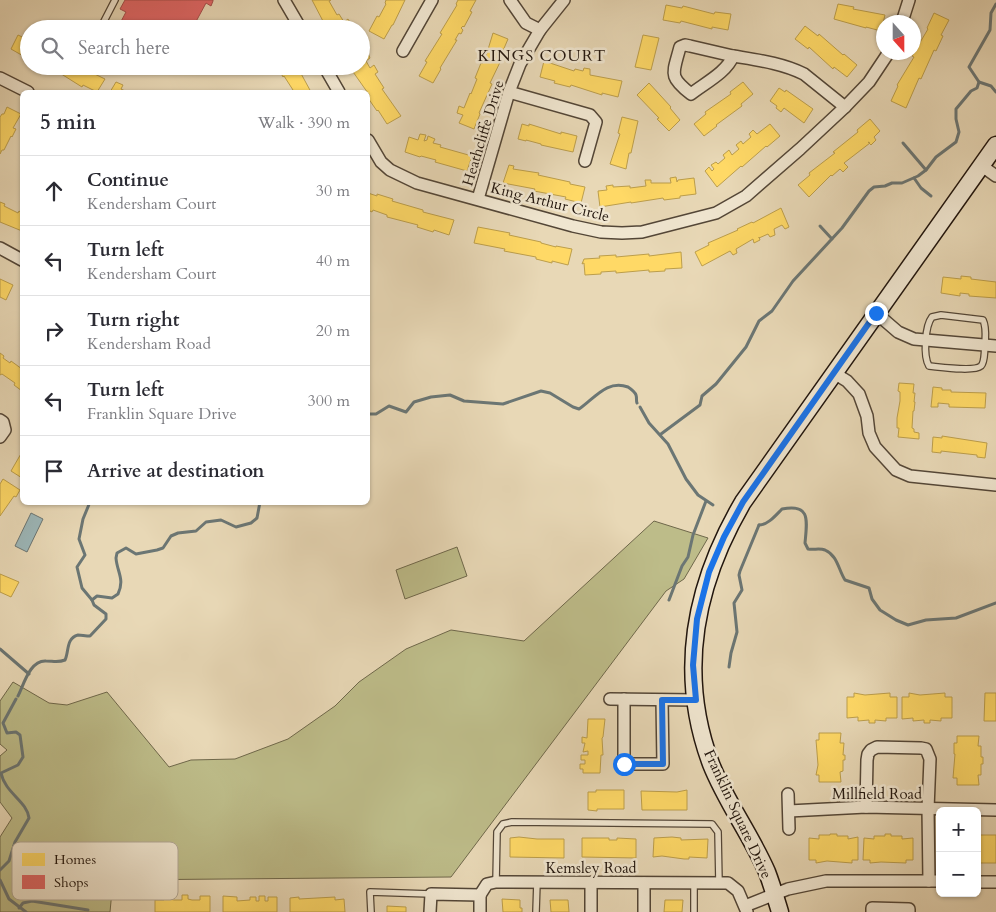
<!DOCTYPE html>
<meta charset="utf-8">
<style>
body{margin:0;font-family:Cardo,serif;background:#f2f2f3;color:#2b2b33}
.controls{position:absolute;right:15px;bottom:15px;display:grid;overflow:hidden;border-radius:8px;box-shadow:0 1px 4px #0004}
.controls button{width:45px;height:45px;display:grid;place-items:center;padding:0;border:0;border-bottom:1px solid #e1e1e2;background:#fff;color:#2b2b33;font:25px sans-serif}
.compass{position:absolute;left:876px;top:15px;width:45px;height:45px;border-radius:50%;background:#fff;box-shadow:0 1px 4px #0004;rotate:159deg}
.stop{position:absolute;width:15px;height:15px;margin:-11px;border:4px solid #1a73e8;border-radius:50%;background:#fff}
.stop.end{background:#1a73e8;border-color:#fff;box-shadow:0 1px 5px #0008}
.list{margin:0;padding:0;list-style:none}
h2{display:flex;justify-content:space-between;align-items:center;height:65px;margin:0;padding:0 20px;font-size:21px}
h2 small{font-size:16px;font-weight:400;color:#7c7c81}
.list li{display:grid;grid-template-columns:32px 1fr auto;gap:15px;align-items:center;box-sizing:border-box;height:70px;padding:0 20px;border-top:1px solid #e1e1e2}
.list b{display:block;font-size:19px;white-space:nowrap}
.list p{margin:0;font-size:16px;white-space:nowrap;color:#7c7c81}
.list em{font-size:16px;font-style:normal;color:#7c7c81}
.icon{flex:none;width:28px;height:28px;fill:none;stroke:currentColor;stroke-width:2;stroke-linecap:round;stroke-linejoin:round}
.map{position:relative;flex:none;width:996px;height:912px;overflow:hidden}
.search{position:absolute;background:#fff;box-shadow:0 1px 4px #0004;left:20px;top:20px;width:350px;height:55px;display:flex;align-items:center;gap:12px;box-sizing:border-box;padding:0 18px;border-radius:28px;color:#7c7c81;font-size:19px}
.panel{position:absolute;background:#fff;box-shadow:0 1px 4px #0004;left:20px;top:90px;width:350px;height:415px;border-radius:8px}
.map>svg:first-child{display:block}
.green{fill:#bdbc89;stroke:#6f684b}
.water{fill:#9cb7b9;stroke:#6b7674}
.homes{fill:#ffd966;stroke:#bc9e4b}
.shops{fill:#e06666;stroke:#a74e4b}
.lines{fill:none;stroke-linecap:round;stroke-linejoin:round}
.stream{stroke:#6b7674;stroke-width:3}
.lane-casing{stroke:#534637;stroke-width:8}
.street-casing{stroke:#534637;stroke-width:14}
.secondary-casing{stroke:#21150d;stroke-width:19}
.lane{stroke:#f0e6d0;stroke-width:5.5}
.street{stroke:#f0e6d0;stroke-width:11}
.secondary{stroke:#f0e6d0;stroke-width:16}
.route{stroke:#1a73e8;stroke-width:6}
.labels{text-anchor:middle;stroke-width:5;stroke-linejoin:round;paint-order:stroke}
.street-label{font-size:15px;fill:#21150d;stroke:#f0e6d0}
.neighbourhood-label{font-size:16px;letter-spacing:1px;fill:#21150d;stroke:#f0e6d0}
.key{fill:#f0e6d0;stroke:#b2a796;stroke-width:1}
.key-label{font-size:14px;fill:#21150d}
</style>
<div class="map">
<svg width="996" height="912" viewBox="0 0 996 912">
<rect width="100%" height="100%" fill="#e8d8b6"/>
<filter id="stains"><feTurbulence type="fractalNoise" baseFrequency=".004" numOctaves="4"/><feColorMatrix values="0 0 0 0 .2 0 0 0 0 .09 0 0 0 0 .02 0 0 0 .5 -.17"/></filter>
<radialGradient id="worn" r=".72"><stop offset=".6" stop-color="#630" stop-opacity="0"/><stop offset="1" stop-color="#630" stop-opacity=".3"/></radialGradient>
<g class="green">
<path d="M654 521 708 538 684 579 666 591 451 877 113 880 110 912H0V837L12 818 0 802V756L7 750 0 744V701L13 682 49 703 67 705 107 692 169 767 191 760 235 759 288 739 335 706 359 682 406 649 451 630 524 641Z"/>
<path d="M457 547 467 576 405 599 396 570Z"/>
</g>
<path class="water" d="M31 513 43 519 27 552 15 546Z"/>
<g class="homes">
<path d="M312 0H331L329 1 337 15 339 14 344 22 348 19 351 25 346 29H329L326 22 324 23Z"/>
<path d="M386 0H405L393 25H392L384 39 369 31 377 16 379 17 386 4 385 3Z"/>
<path d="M458 0H476L470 11 472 12 464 27 463 26 461 28 463 30 461 34 459 33 455 40H457L440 68 441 69 433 83 419 76 427 62 425 61 442 34 440 33 457 5 456 4Z"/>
<path d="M838 4 854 7 853 9 885 15 881 31 866 27V28L834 19Z"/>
<path d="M666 5 682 8 683 6 714 14 715 12 731 14 728 30 712 27V29L681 21 680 23 663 20Z"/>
<path d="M934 13 949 20 941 35 943 36 936 51 934 50 921 79 919 78 906 108 891 101 898 86 897 85 914 57 912 56 928 29 927 28Z"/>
<path d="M805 26 818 36 819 34 843 55 844 54 857 65 847 77 834 67 833 69 809 47 808 49 795 39Z"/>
<path d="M493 33 508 39 502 53 504 54 490 83 492 84 479 113 480 114 474 129 459 123 463 115 457 113 459 106 464 108 470 93 471 94 477 79 475 78 481 63H483L477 60 480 54 486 56Z"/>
<path d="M18 35 29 40V56L26 55 25 57 11 49Z"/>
<path d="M643 35 659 38 651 70 635 67Z"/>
<path d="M361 50 363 53 367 51 370 58 366 61 370 68 374 65 378 72 375 74 384 88 382 89 401 116 387 124 378 110 377 111 368 98 370 96 351 69 353 68 352 66H361Z"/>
<path d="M544 61 574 71 575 69 583 71 584 68 590 69V75L622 81 618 97 602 93V95L571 85 570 87 554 83 555 81 540 77Z"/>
<path d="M43 66H78L105 79 97 92 83 85 82 87 55 70 54 72Z"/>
<path d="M277 66 298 68 311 92H292L291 91 293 90 284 76 283 77Z"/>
<path d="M116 82 123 85 121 89 127 92H110Z"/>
<path d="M743 82 753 94 741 104 742 106 716 125 717 126 704 136 694 124 706 114 705 112 731 94 730 92Z"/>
<path d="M649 83 671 107 670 108 680 120 669 131 657 119 659 118 637 95Z"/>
<path d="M779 88 785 92 786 90 813 109 804 123 784 108 781 112 776 108 777 106 770 101Z"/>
<path d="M7 107 21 114 13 128 16 129 12 137 11 136 4 150H2L0 154V117L2 114H4Z"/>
<path d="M622 117 638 121 631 153H629L626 169 610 164 620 134 618 133Z"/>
<path d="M870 119 880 131 874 137 876 140 871 145 868 142 870 143 844 163 848 167 843 172 840 169 832 176 831 175 809 197 798 185 810 175 809 173 835 153 833 152 858 132 857 130Z"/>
<path d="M522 124 529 126V124L561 134V132L577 136 573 152 541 145V144L526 140V141L518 139Z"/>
<path d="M770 124 780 136 767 147 766 146 742 167 741 166 717 187 705 171 709 167 712 171 714 169 711 165 716 162 718 164 725 158 723 155 729 150 732 155 739 149 736 145 741 141 743 144 751 137 749 134 753 130 757 134Z"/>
<path d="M420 134 426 135 424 141 427 140 428 136 435 139 433 143 441 145 440 147 472 156 467 171 435 162 436 160 421 156 420 157 405 152 409 137 418 140Z"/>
<path d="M509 165 514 166 513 169 539 173 538 175 570 182V184L585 187 581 203 565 199 566 197 534 191 535 189 503 183Z"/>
<path d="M676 177 677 182 678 180 694 178 696 194 680 196V198L664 200 663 198 631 203V202L600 207 598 191 607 190 606 186 613 185V187L630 186V188L646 186 645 180H651V183H671L670 178Z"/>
<path d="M368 193 377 196V194L393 199 392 201 423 210V212L454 220 449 235 434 230 433 232 417 227 418 225 387 217V215L373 210 372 212 368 210Z"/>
<path d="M0 202 5 204 4 206 18 213 19 211 22 213V231L0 222Z"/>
<path d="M781 208 789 227 785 229 782 225 774 229 775 235 770 237 768 234 759 238V237L760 240 754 243 753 239 736 249 737 253 733 255 730 251 702 266 695 252 709 245 708 243 738 230 737 229 752 222 753 223Z"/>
<path d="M478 227 510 233 509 235 541 242V243L556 247V246L572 249 568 265 552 261V263L536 259V257L504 251 505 249 474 243Z"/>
<path d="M681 252 682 268 665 269V271L649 272V270L616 273V271L601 272V274L585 275 584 263 582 264 584 259 600 258 599 256 616 255V257L649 254V256Z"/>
<path d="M961 276 971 277V279L996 282V298L969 296V294L960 293V296L941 293 943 277 961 279Z"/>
<path d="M0 279 13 285 6 300 0 297Z"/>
<path d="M0 353 4 356 3 358 10 363 11 361 22 369V391L14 385 15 383 2 374 0 375Z"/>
<path d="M899 383 914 384 913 393H915L914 402H915L914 411H913L912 428 914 429V432L919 433V439L898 437 899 428H897V418L900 401V392L898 391Z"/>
<path d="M933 387 942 388V390H951V392L986 393 985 408 949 407V404L938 403V407H931Z"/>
<path d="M942 436 987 443 985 458 977 457V455L941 451V453L932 452 933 437 942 438Z"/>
<path d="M22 452V478L11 471Z"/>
<path d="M3 479 20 490 16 497 14 496 0 516V484Z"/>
<path d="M0 574 19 582 11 597 0 592Z"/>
<path d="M854 693 865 695 890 693V697H897V718H886V721L875 720V723H869V720L858 721V717L847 718V697H854Z"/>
<path d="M909 693 920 695 945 693V697H952V718H941V721L930 720V723H924V720L913 721V718L902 719V697H909Z"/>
<path d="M985 693H996V721H984Z"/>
<path d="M588 719H605L603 737 602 738 603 755H601L600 773H583V769H580V764H585V760H581V755H588V751L583 752 585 743H582V737L587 738Z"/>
<path d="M819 733H841L840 743H844L843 755H845V760H843V771L840 772 841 782H819V775H816L818 765 816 740H819Z"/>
<path d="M957 736H979L978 746H981V757H983V764H981V775H978L979 785H957V778H953L955 754H954V743H957Z"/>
<path d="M596 790H624V809H597V811L588 810V792H596Z"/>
<path d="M687 790V810H642L641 791 677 792Z"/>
<path d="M830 834H837V836H848V839L858 837V860H852V863L827 861 816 863V860H809V838L819 839V835H830Z"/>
<path d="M885 834H891V836H902V839L913 838V860H906V863L881 862 870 863V860H863L864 838 874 839V836H885Z"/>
<rect x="977" y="835" width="19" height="28"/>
<path d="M519 837 537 839H564V858L510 857V838Z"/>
<path d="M672 837 681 838V840L708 839 707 858 689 857V859H684L662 856 653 857 654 838Z"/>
<path d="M582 838H609V840H617V838L636 839V858L582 857Z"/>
<path d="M164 894H170V899L174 900H182V895H188V899L192 900H200V896H210V912H155V900H164Z"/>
<path d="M223 896 237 897V901L250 900V897H256V901H259V896H265V901H268V897H277V912H223Z"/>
<path d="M299 897V899L335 897V900L344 899 345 912H290V898Z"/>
<path d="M502 899 520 900V908H522V912H503Z"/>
<path d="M550 900H568L569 912H551Z"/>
<path d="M665 900H683L682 912H664Z"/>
<path d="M387 906 406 907V912H387Z"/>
</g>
<path class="shops" d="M125 0H213V1L211 6 206 3 192 29H117L126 12 120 9Z"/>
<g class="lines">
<g class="stream">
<path d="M996 4 991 13 990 30 969 67 979 82 991 86 996 92"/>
<path d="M903 143 926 170"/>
<path d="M914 178 921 188 931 196"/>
<path d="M820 226 832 239"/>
<path d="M640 407 649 423 668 444 686 479 698 495 713 505"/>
<path d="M368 414H376L389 406 406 412 414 402 431 397 450 395 464 401 503 404 541 391 550 393 573 407 579 409C594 399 607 379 628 387 631 389 635 392 636 395 637 398 636 401 637 403"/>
<path d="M661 434 700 405 702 396 716 384 746 347 759 321 772 311 793 281 842 228 869 191 874 187 885 186 892 183H902L918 176 926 170 936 157 956 142 959 132 956 119V109L971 91 977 88 979 82"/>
<path d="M759 525C768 525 776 515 782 509 811 503 807 521 805 543L808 549C814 550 820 548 825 550 838 556 838 569 845 580L869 588 872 599 880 610 896 620 908 625 926 620 956 618 996 603"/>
<path d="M92 600 97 596 112 598 118 594C125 579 117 572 116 558L117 553 126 548 136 554 157 550 163 548 171 536 178 533 196 531 206 522 221 520 236 527 251 523 257 518 260 502"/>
<path d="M669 600 682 566 688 557 693 535 706 501"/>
<path d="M0 649 29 674"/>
<path d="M729 667 731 653 737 632 734 603 742 590 739 575 740 571 759 525"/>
<path d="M18 696C24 684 30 660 46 661 53 661 58 663 65 660 69 652 66 638 78 635 81 635 86 636 90 636L106 619V614L94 605 92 600 82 588 77 567 85 555 79 539 83 519 90 502"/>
<path d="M0 870 9 861 15 842 29 818C27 801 5 793 1 773L18 765 23 757 20 735 16 732 7 733 3 723 16 699"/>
<path d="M0 880 9 899 26 912"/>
<path d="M19 908 23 903 32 901 88 910"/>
</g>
<g class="lane-casing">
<g id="lane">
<path d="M100 29 115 0"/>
<path d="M941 315 983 320C987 328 985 338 985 347 984 353 985 362 981 366 974 372 940 367 929 366 923 356 925 326 932 317Z"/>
<path d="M496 882 497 832 503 824 512 822 712 824 718 832 719 883"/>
<path d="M694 883V912"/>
<path d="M371 912 370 892 431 894"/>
<path d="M536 912 537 882"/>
</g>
</g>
<g class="street-casing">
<g id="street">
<path d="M284 0 301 29"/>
<path d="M510 0 526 23 540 30"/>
<path d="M902 22 909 0"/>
<path d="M685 45 690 46 733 56C727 72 705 83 691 94 668 76 673 74 680 47Z"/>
<path d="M403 51 432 0"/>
<path d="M733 56C757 60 782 63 804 74L845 107"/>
<path d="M324 66 339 92"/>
<path d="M0 78 28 92"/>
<path d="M509 92 590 115 596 122 585 161"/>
<path d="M368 140 381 162 390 170 417 183 573 226 601 232 622 233 642 232 716 213 746 196 800 149 845 107 869 82 889 52"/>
<path d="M982 166 996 176"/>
<path d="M478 199 509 92 520 64 540 30 564 0"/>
<path d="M0 248 22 260"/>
<path d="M876 313 898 332 914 339 996 346"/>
<path d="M834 373 847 381 859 394 867 416 869 433 875 447 896 470 910 476 996 485"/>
<path d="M0 420 3 422 5 430 0 437"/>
<path d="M610 699 696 700"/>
<path d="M624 699V764H663L662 700"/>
<path d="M788 794 789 829"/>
<path d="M866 807 867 760 868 754 871 750 877 747 921 748 926 749 930 759 928 809 929 881"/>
<path d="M789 811 866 807 996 810"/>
<path d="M977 882H996"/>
<path d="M745 906 788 889 826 881H940"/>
<path d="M430 912 431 894 480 895 487 884 496 882 728 883 738 891 747 912"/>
<path d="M480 912V895"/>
<path d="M591 912V883"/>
<path d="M644 912V883"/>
<path d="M872 912V908L909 909V912"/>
</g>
</g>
<g class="secondary-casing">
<path id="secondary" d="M780 912C776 899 772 885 767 872 751 835 726 802 711 764 677 673 695 584 743 502L996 145"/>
</g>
<use href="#lane" class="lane"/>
<use href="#street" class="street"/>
<use href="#secondary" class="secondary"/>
</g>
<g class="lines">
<path class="route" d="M624 764H663L662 700H696L693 665 697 619 709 572 724 537 743 502 876 313"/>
</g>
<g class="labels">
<g class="street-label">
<text transform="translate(483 133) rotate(-73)" y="5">Heathcliffe Drive</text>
<text transform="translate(550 202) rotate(14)" y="5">King Arthur Circle</text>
<text x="877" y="799">Millfield Road</text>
<text transform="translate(738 814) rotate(65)" y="5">Franklin Square Drive</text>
<text x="591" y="873">Kemsley Road</text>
</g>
<g class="neighbourhood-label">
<text x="542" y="61">KINGS COURT</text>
</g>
</g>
<rect x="12" y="842" width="166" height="58" rx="8" class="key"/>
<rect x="22" y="853" width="23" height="13" fill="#ffd966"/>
<rect x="22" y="875" width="23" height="14" fill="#e06666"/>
<g class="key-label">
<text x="54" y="864">Homes</text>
<text x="54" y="887">Shops</text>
</g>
<rect width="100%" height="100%" filter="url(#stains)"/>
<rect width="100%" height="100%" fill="url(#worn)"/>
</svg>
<div class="controls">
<button>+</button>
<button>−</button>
</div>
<svg class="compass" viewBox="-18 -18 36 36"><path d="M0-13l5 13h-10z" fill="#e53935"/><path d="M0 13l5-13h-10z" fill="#7c7c81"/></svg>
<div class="stop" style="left:624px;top:764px"></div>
<div class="stop end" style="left:876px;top:313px"></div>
<div class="search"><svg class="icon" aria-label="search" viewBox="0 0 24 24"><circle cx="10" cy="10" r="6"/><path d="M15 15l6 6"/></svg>Search here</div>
<section class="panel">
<h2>5 min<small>Walk · 390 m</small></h2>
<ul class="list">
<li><svg class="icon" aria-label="ahead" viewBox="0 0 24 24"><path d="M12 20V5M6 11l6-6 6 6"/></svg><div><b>Continue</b><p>Kendersham Court</p></div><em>30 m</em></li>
<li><svg class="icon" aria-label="left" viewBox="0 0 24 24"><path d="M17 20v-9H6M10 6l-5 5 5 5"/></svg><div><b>Turn left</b><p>Kendersham Court</p></div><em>40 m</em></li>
<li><svg class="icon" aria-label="right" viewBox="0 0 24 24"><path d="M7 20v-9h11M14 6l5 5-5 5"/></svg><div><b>Turn right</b><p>Kendersham Road</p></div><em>20 m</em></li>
<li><svg class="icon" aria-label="left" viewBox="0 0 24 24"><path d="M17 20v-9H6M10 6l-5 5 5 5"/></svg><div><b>Turn left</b><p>Franklin Square Drive</p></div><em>300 m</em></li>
<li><svg class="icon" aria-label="arrive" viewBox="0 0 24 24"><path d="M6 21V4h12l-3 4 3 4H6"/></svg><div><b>Arrive at destination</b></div></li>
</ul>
</section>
</div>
